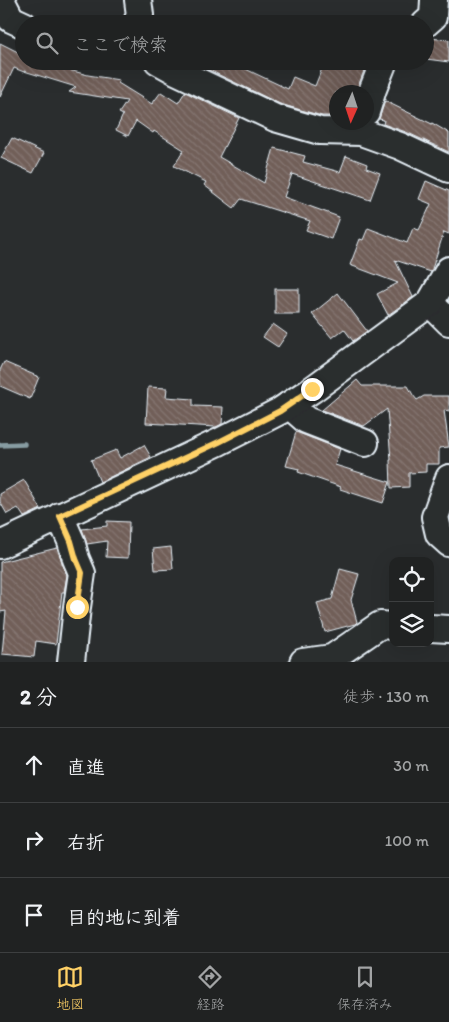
<!DOCTYPE html>
<html lang="ja">
<meta charset="utf-8">
<style>
body{margin:0;font-family:Itim,"Klee One",sans-serif;background:#282a2a;color:#f1f3f6}
.controls{position:absolute;right:15px;bottom:15px;display:grid;overflow:hidden;border-radius:10px;box-shadow:0 5px 20px #0002}
.controls button{width:45px;height:45px;display:grid;place-items:center;padding:0;border:0;border-bottom:1px solid #3d3f40;background:#202222;color:#f1f3f6;font:25px sans-serif}
.compass{position:absolute;left:329px;top:85px;width:45px;height:45px;border-radius:50%;background:#202222;box-shadow:0 5px 20px #0002;rotate:183deg}
.stop{position:absolute;width:15px;height:15px;margin:-11px;border:4px solid #ffd166;border-radius:50%;background:#fff}
.stop.end{background:#ffd166;border-color:#fff;box-shadow:0 1px 5px #0008}
.list{margin:0;padding:0;list-style:none}
h2{display:flex;justify-content:space-between;align-items:center;height:65px;margin:0;padding:0 20px;font-size:21px}
h2 small{font-size:16px;font-weight:400;color:#a2a4a5}
.list li{display:grid;grid-template-columns:32px 1fr auto;gap:15px;align-items:center;box-sizing:border-box;height:75px;padding:0 20px;border-top:1px solid #3d3f40}
.list b{display:block;font-size:19px;white-space:nowrap}
.list em{font-size:16px;font-style:normal;color:#a2a4a5}
.icon{flex:none;width:28px;height:28px;fill:none;stroke:currentColor;stroke-width:2;stroke-linecap:round;stroke-linejoin:round}
.map{position:relative;flex:none;width:449px;height:662px;overflow:hidden}
.search{position:absolute;background:#202222;box-shadow:0 5px 20px #0002;left:15px;right:15px;top:15px;height:55px;display:flex;align-items:center;gap:12px;box-sizing:border-box;padding:0 18px;border-radius:28px;color:#a2a4a5;font-size:19px}
.sheet{height:290px;background:#202222}
nav{display:flex;justify-content:space-around;align-items:center;box-sizing:border-box;height:70px;border-top:1px solid #3d3f40;background:#202222;font-size:14px;color:#a2a4a5}
nav a{display:grid;justify-items:center;gap:2px}
nav .on{color:#ffd166}
.map>svg:first-child{display:block}
.lines{fill:none;stroke-linecap:round;stroke-linejoin:round}
.stream{stroke:#879ca2;stroke-width:5.5}
.building{fill:url(#building-back-hatch);stroke:#e8f1f8}
.minor-casing{stroke:#e8f1f8;stroke-width:30}
.minor{stroke:#2a2d2e;stroke-width:26}
.route{stroke:#ffd166;stroke-width:6}
</style>
<div class="map">
<svg width="449" height="662" viewBox="0 0 449 662">
<defs>
<pattern id="building-back-hatch" width="6" height="6" patternUnits="userSpaceOnUse" patternTransform="scale(1.25)"><rect width="6" height="6" fill="#715f59"/><path d="M-1 5l2 2M0 0l6 6M5-1l2 2" fill="none" stroke="#857672"/></pattern>
</defs>
<rect width="100%" height="100%" fill="#2a2d2e"/>
<filter id="ink" filterUnits="userSpaceOnUse"><feTurbulence type="fractalNoise" baseFrequency=".02" numOctaves="2"/><feDisplacementMap in="SourceGraphic" scale="10" xChannelSelector="R" yChannelSelector="G"/><feConvolveMatrix kernelMatrix="1 2 1 2 8 2 1 2 1" color-interpolation-filters="sRGB"/></filter>
<g filter="url(#ink)">
<g class="lines">
<g class="stream">
<path d="M448 300 449 298"/>
<path d="M0 445 24 444"/>
</g>
</g>
<g class="building">
<path d="M429 38 449 40V62L426 59Z"/>
<path d="M0 43 24 55V61H53L66 65 65 69 88 75 119 80 118 83 152 104 161 92 178 103 185 92 239 118 219 157 264 183 274 148 305 156 303 162 340 172 346 156 367 164 366 168 380 173 370 200 292 174 284 197 339 217 331 239 306 230 310 221 241 199 234 208 204 185 206 182 174 166 184 150 154 131 153 133 136 121 128 136 116 130 123 115 119 113 127 101 69 92 76 87 24 71V72L14 68 0 97Z"/>
<path d="M190 61H239L237 65 288 89 293 77 315 86 325 61H363L367 63 356 92H336V116H322L280 104Z"/>
<path d="M385 101 432 124V123L449 133V152L406 132 383 124 384 120 379 119Z"/>
<path d="M12 138 44 153 33 173 1 158Z"/>
<path d="M426 181 449 191V234L444 232 431 272 395 260 413 297 388 315 377 294 398 283 350 265 360 239 363 240 368 228 407 243 413 228 419 230 431 204 419 199Z"/>
<rect x="275" y="289" width="24" height="25"/>
<path d="M338 293 367 331 353 341 344 329 332 338 312 314Z"/>
<path d="M273 324 287 334 278 347 263 337Z"/>
<path d="M4 362 39 377 30 399 0 386V370Z"/>
<path d="M357 380 362 386H408L413 395 417 400 424 396H449V411L444 410 449 447 439 448V464H426V472L409 473V487L391 488 390 460H391L387 409 364 426 322 410Z"/>
<path d="M148 387 167 388 166 397 193 399V406L223 407 222 424 216 427 146 423Z"/>
<path d="M296 432 340 449 335 465 390 482 383 503 340 489 341 487 298 472 299 469 286 466Z"/>
<path d="M144 445 151 457 100 482 91 460 116 450 120 458Z"/>
<path d="M24 480 41 509 24 517 18 508 7 514 0 502V494Z"/>
<path d="M107 521 129 522 128 558 106 557 107 541 87 544 82 529 107 526Z"/>
<path d="M171 547 173 569 155 570 153 549Z"/>
<path d="M57 548 67 575 64 592H62L56 644 36 641 34 657 2 654 6 611 0 612V562Z"/>
<path d="M340 569 359 574 351 600 357 622 355 624 325 632 317 603 332 599Z"/>
</g>
<g class="lines">
<g class="minor-casing">
<g id="minor">
<path d="M1 0 11 19 24 25"/>
<path d="M136 24 140 15 138 0"/>
<path d="M425 24 433 17 434 0"/>
<path d="M158 61 176 71 275 118 320 131 361 132 400 146 449 169"/>
<path d="M366 112 373 89 384 61"/>
<path d="M430 303 449 322"/>
<path d="M289 405 306 420 365 443"/>
<path d="M449 478 435 517 439 534 449 543"/>
<path d="M60 516 71 541 76 559 82 573 77 607 71 662"/>
<path d="M0 545 219 442 280 411 313 389 430 303 449 270"/>
<path d="M430 628 449 629"/>
<path d="M303 662 332 658 380 625 393 626"/>
</g>
</g>
<use href="#minor" class="minor"/>
</g>
</g>
<g class="lines" filter="url(#ink)">
<path class="route" d="M77 607 82 573 76 559 71 541 60 516 219 442 280 411 312 389"/>
</g>
</svg>
<div class="controls">
<button><svg class="icon" aria-label="locate" viewBox="0 0 24 24"><circle cx="12" cy="12" r="6"/><path d="M12 2v4M12 18v4M2 12h4M18 12h4"/></svg></button>
<button><svg class="icon" aria-label="layers" viewBox="0 0 24 24"><path d="M12 4l9 5-9 5-9-5zM3 14l9 5 9-5"/></svg></button>
</div>
<svg class="compass" viewBox="-18 -18 36 36"><path d="M0-13l5 13h-10z" fill="#e53935"/><path d="M0 13l5-13h-10z" fill="#a2a4a5"/></svg>
<div class="stop" style="left:77px;top:607px"></div>
<div class="stop end" style="left:312px;top:389px"></div>
<div class="search"><svg class="icon" aria-label="search" viewBox="0 0 24 24"><circle cx="10" cy="10" r="6"/><path d="M15 15l6 6"/></svg>ここで検索</div>
</div>
<section class="sheet">
<h2>2 分<small>徒歩 · 130 m</small></h2>
<ul class="list">
<li><svg class="icon" aria-label="ahead" viewBox="0 0 24 24"><path d="M12 20V5M6 11l6-6 6 6"/></svg><div><b>直進</b></div><em>30 m</em></li>
<li><svg class="icon" aria-label="right" viewBox="0 0 24 24"><path d="M7 20v-9h11M14 6l5 5-5 5"/></svg><div><b>右折</b></div><em>100 m</em></li>
<li><svg class="icon" aria-label="arrive" viewBox="0 0 24 24"><path d="M6 21V4h12l-3 4 3 4H6"/></svg><div><b>目的地に到着</b></div></li>
</ul>
</section>
<nav>
<a class="on"><svg class="icon" aria-label="map" viewBox="0 0 24 24"><path d="M3 6l6-2 6 2 6-2v14l-6 2-6-2-6 2zM9 4v14M15 6v14"/></svg>地図</a>
<a><svg class="icon" aria-label="directions" viewBox="0 0 24 24"><path d="M12 3l9 9-9 9-9-9zM9 14v-3h6M13 9l2 2-2 2"/></svg>経路</a>
<a><svg class="icon" aria-label="saved" viewBox="0 0 24 24"><path d="M7 4h10v16l-5-4-5 4z"/></svg>保存済み</a>
</nav>
